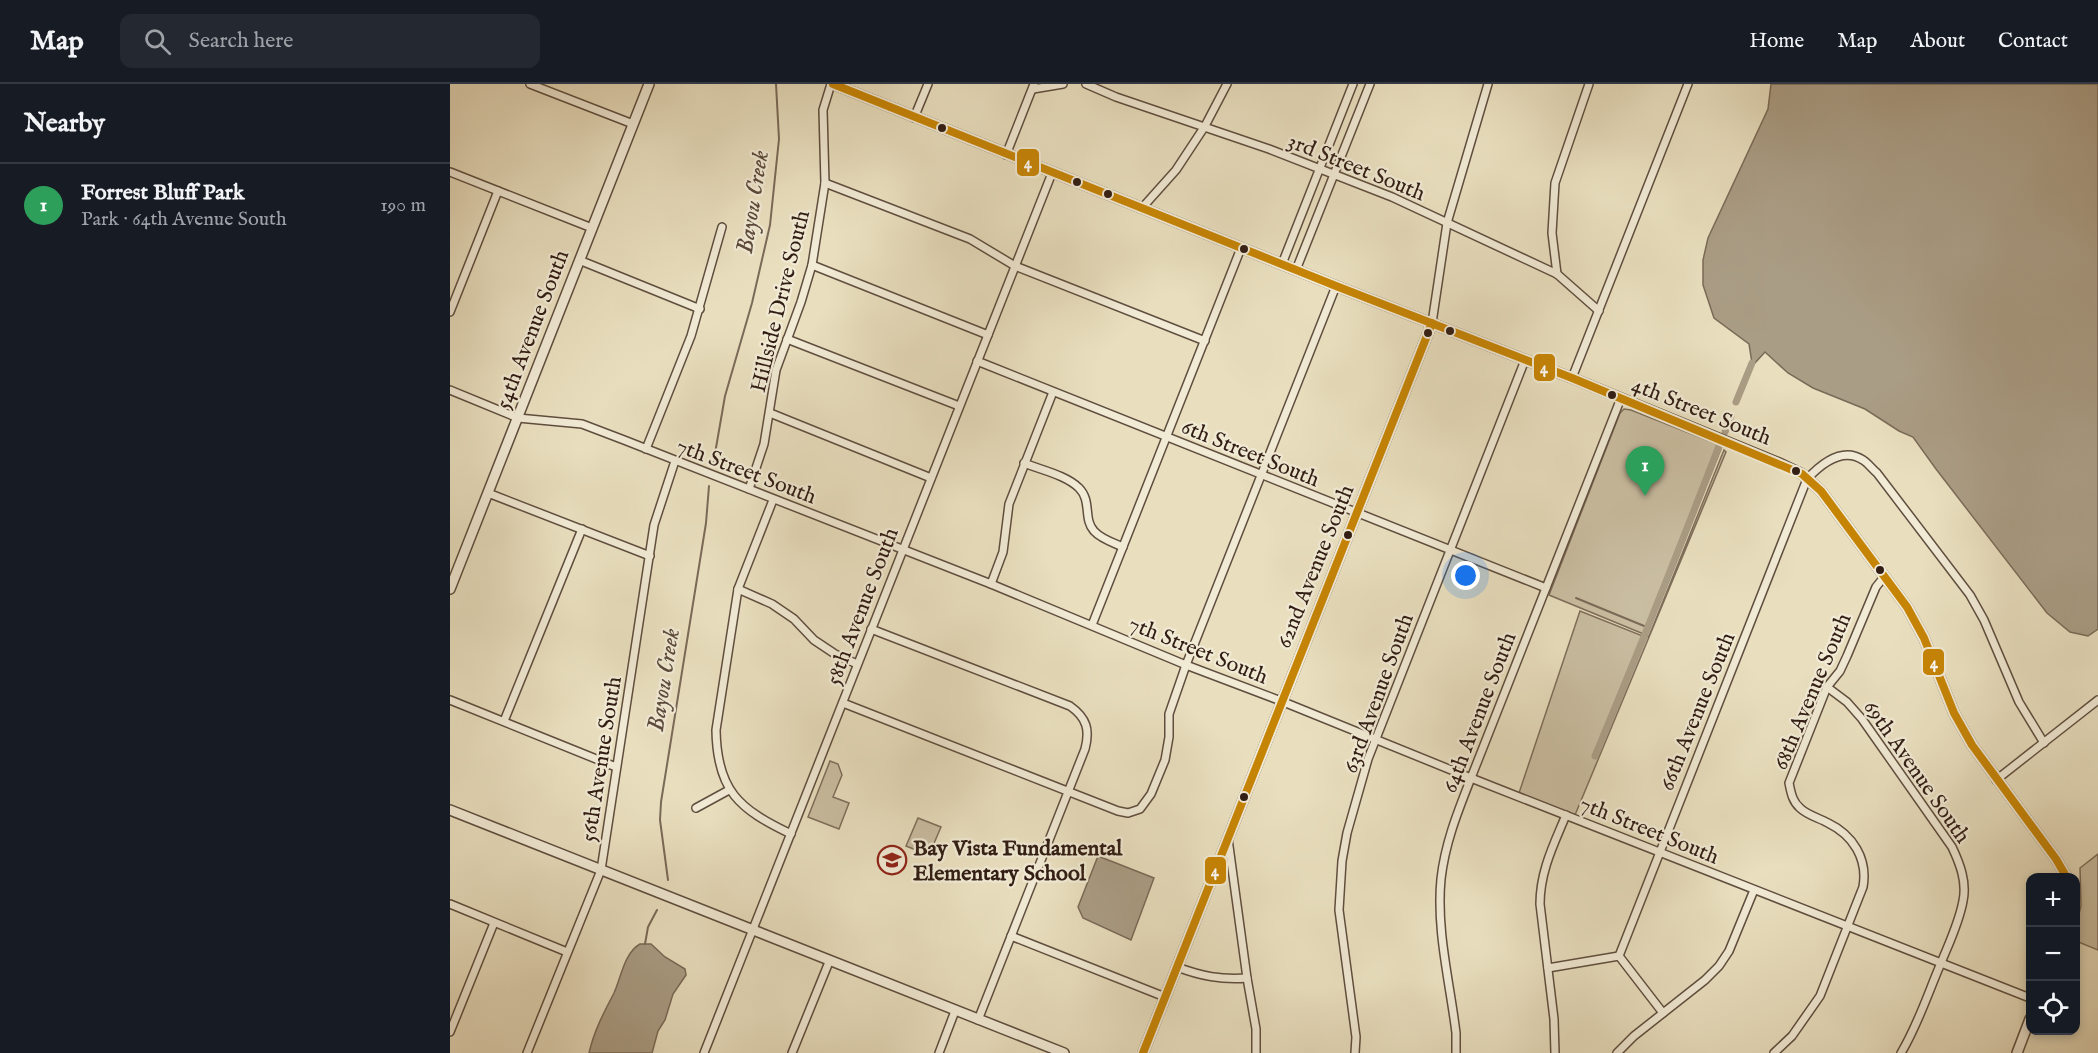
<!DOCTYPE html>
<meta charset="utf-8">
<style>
body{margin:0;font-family:"IM FELL English",serif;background:#242831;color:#f1f3f6}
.controls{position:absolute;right:18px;bottom:18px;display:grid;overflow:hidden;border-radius:12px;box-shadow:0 3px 9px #0003}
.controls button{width:54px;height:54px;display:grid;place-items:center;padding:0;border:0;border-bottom:2px solid #363941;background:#171b24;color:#f1f3f6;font:30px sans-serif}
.you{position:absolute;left:1016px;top:492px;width:21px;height:21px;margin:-15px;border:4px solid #fff;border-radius:50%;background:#1a73e8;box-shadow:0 0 0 9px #1a73e833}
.badge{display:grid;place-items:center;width:39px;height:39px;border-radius:50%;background:#c59692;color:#fff;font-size:20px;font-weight:700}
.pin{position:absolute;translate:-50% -50px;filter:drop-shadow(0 2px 3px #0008)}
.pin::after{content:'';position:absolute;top:32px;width:21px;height:18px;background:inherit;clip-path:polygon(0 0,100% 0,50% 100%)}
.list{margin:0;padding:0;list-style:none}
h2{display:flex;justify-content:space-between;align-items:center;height:78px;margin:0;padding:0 24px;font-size:26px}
h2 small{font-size:20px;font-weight:400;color:#9ea1a6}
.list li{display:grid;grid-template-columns:39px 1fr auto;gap:18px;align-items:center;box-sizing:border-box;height:84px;padding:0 24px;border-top:2px solid #363941}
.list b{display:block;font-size:22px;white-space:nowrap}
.list p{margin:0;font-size:20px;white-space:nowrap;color:#9ea1a6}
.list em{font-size:20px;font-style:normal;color:#9ea1a6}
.icon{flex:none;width:33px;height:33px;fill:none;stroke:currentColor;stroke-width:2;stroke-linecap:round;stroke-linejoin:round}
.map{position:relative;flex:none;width:1648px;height:969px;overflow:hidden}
header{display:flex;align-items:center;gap:36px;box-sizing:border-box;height:84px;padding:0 30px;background:#171b24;border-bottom:2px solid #363941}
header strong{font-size:28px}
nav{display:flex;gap:33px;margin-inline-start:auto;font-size:21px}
.search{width:420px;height:54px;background:#242831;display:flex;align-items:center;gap:15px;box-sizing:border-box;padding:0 21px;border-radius:12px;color:#9ea1a6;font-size:22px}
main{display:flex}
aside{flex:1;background:#171b24}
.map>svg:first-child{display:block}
.green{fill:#cabea2;stroke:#7e6e5b;stroke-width:1.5}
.water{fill:#aa9d85;stroke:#7a6a58;stroke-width:1.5}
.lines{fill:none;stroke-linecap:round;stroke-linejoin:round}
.stream{stroke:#7a6a58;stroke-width:2}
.canal{stroke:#aa9d85;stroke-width:7}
.minor-casing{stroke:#5f4e3f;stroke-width:10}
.tertiary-casing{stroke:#5f4e3f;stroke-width:12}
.minor{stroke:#f1ead5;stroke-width:7}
.tertiary{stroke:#f1ead5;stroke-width:9}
.bus-1-casing{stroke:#f1ead5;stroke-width:12}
.bus-1{stroke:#c68405;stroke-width:8}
.bus-dot{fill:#311d14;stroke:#f1ead5;stroke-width:2}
.labels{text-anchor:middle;stroke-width:4.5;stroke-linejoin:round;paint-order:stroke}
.street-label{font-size:22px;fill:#311d14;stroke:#f1ead5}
.poi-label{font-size:22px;font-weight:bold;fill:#311d14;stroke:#f1ead5;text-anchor:start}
.water-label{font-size:24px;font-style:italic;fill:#5b4a3c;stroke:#f1ead5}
.line-badge{stroke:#f1ead5;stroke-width:2}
.badge-label{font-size:16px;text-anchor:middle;font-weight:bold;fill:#fff}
</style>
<header>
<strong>Map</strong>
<div class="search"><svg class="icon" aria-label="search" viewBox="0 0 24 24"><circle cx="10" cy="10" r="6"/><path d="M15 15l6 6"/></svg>Search here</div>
<nav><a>Home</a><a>Map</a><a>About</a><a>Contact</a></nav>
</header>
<main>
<aside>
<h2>Nearby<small></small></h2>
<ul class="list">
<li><span class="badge" style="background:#2e9e5b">1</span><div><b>Forrest Bluff Park</b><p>Park · 64th Avenue South</p></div><em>190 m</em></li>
</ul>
</aside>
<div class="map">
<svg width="1648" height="969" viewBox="0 0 1648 969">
<rect width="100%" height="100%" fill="#e9dfbf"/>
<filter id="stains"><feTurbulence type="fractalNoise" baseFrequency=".00333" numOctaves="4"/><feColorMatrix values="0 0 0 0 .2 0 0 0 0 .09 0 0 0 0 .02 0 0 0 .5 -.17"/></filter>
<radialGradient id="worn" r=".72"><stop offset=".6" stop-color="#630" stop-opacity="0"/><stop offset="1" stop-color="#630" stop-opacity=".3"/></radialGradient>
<g class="green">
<path d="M1174 325 1181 326 1267 360 1271 365 1196 551 1099 511 1170 329Z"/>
<path d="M1274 366 1276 368 1125 731 1069 709 1130 527 1195 553 1199 552Z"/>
<path d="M380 677 388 680 392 691 383 713 399 719 389 745 358 733Z"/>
<path d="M468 734 491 743 479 771 456 762Z"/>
<path d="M1648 770V866L1626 857V842L1631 822 1630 784Z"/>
</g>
<g class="water">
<path d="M1321 0H1648V545L1638 552 1620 548 1597 529 1486 385 1463 353 1449 347 1415 325 1363 304 1338 289 1315 268 1304 280 1302 279 1299 260 1264 234 1253 201V176L1258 154 1318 25Z"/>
<path d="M648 772 704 794 681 856 633 834 628 823Z"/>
<path d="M190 860H201L215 873 235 885 236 891 223 910 215 936 208 947 202 969H139C144 947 154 928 164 909 171 894 174 869 190 860Z"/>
</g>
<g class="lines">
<g class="stream">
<path d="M263 381 275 312 302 219 320 141 329 55 326 0"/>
<path d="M1126 514 1199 544"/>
<path d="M218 796 210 736 211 718 256 439 259 402"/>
<path d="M195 860 198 843 207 826"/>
</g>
<g class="canal">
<path d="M1286 318 1302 279"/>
<path d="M1275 348 1281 332"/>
<path d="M1145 672C1188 569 1229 466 1269 362"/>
</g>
<g class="minor-casing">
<g id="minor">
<path d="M80 0 183 40"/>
<path d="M636 0 666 13 819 65 942 113 1107 190 1149 227"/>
<path d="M583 5 613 0"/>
<path d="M464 34 478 0"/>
<path d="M556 71 584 0"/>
<path d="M0 88 142 144"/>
<path d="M375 99 520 155 565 182 755 257"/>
<path d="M692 124 726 86 755 42 777 0"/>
<path d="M129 176 250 225"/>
<path d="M832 180 903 0"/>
<path d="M362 181 538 251"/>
<path d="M846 186 920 0"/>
<path d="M1107 190 1102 149 1105 99 1139 0"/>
<path d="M0 228 48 107"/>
<path d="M982 239 997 139 1038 0"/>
<path d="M337 255 509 322"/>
<path d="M527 277 1096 504"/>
<path d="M1122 294 1238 0"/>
<path d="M0 306 68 334 132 340 174 356 541 500 736 581 831 617 1021 694 1580 914"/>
<path d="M320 329 481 394"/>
<path d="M196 365 241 252 272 143"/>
<path d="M574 379C591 386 616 391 629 404 642 417 633 435 644 447 651 455 664 459 673 463"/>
<path d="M299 405 314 360 326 286 351 218 362 181 375 99 373 26 381 0"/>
<path d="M38 409 200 472"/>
<path d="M323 416 288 505 266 646C267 707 289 725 341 750"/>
<path d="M541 500 553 468 559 420 603 308"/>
<path d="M288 505 322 520 344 535 364 556 385 570 407 580"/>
<path d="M642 541 791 164"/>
<path d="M421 545 620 622C637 634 640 646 635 665L528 936"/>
<path d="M1377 603 1397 618 1412 635 1502 763C1510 780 1517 798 1513 817 1509 839 1499 859 1491 879 1478 909 1468 941 1451 969"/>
<path d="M0 616 166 683"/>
<path d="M393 619 668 727 678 729 690 725 701 710 715 676 719 653V630L736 581 886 202"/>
<path d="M54 637 132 445"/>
<path d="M1546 696 1648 616"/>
<path d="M246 724 279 706"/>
<path d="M778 755 797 894 806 945V969"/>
<path d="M0 820 117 868"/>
<path d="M561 852 715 913"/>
<path d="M1169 872 1357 395C1370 381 1392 362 1413 376 1418 379 1422 385 1427 389L1520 511 1534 536 1569 618 1594 659"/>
<path d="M727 883C751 892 771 896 797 894"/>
<path d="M1098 884 1169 872 1213 929"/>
<path d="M0 948 44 839"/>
<path d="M77 969 151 786 204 441 225 377"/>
<path d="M254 969 602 89"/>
<path d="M342 969 379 878"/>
<path d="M489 969 505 927"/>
<path d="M905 969 906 953 889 826 892 777 897 749 918 675 1075 276"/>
<path d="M1006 969V949C1000 899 986 846 991 795 995 759 1008 727 1021 694L1171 314"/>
<path d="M1105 969 1104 935 1090 820C1090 787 1104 760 1116 731"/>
<path d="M1167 969 1184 952 1255 896 1269 882 1279 867 1304 806"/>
<path d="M1324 969 1342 952 1370 912 1413 803C1418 775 1403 751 1378 739 1369 734 1357 731 1350 724 1342 717 1341 708 1339 699L1377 603 1390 587 1397 572 1426 503 1434 493"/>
</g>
</g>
<g class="tertiary-casing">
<g id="tertiary">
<path d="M383 0 886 202 1122 294 1329 379 1352 390 1371 407 1457 523 1474 554 1504 629 1522 661 1606 775 1617 794"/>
<path d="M0 505 199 0"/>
<path d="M0 726 614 969"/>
<path d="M693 969 982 239"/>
<path d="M1567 969 1580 935"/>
</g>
</g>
<use href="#minor" class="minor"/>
<use href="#tertiary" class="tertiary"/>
<g class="bus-1-casing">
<g id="bus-1">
<path d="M383 0 886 202 1122 294 1352 390 1371 407 1457 523 1474 554 1504 629 1522 661 1606 775 1617 794"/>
<path d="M693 969 982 239"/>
</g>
</g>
<use href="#bus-1" class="bus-1"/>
</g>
<defs>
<g id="school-ring" transform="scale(1.5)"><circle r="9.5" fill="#f1ead5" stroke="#8f2418" stroke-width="1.5"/><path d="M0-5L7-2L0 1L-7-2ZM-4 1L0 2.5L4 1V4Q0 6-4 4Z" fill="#8f2418"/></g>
</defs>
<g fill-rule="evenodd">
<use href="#school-ring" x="442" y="776"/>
</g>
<g class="bus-dot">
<circle cx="492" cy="44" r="5"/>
<circle cx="627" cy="98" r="5"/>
<circle cx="658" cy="110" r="5"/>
<circle cx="794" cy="165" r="5"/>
<circle cx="1000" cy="247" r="5"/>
<circle cx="978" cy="249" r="5"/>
<circle cx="1162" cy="311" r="5"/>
<circle cx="1346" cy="387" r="5"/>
<circle cx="898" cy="451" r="5"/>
<circle cx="1430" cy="486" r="5"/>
<circle cx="794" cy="713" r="5"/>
</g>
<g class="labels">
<g class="street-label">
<text transform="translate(907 82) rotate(22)" y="8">3rd Street South</text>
<text transform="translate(329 217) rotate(-76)" y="8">Hillside Drive South</text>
<text transform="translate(81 245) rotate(-69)" y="8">54th Avenue South</text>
<text transform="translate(1252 326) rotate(22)" y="8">4th Street South</text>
<text transform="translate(801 368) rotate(22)" y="8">6th Street South</text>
<text transform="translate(297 386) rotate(21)" y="8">7th Street South</text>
<text transform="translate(864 482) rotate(-68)" y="8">62nd Avenue South</text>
<text transform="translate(411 522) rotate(-69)" y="8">58th Avenue South</text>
<text transform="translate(749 565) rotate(22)" y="8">7th Street South</text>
<text transform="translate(1361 607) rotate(-67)" y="8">68th Avenue South</text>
<text transform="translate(927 609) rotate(-70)" y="8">63rd Avenue South</text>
<text transform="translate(1246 627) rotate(-68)" y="8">66th Avenue South</text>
<text transform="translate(1028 628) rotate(-69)" y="8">64th Avenue South</text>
<text transform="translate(150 675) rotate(-81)" y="8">56th Avenue South</text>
<text transform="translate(1468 687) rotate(55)" y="8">69th Avenue South</text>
<text transform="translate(1200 745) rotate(22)" y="8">7th Street South</text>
</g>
<g class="poi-label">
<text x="463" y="771">Bay Vista Fundamental<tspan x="463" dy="25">Elementary School</tspan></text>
</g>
<g class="water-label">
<text transform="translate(302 118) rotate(-81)" y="8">Bayou Creek</text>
<text transform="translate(213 596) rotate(-81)" y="8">Bayou Creek</text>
</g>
</g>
<g class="line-badge">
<rect x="566" y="64" width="24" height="29" rx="6" fill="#c68405"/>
<rect x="1083" y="269" width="23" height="29" rx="6" fill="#c68405"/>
<rect x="1472" y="564" width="23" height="28" rx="6" fill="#c68405"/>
<rect x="754" y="772" width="23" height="29" rx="6" fill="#c68405"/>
</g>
<g class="badge-label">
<text x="578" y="84">4</text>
<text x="1094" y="289">4</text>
<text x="1484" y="584">4</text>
<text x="765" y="792">4</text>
</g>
<rect width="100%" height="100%" filter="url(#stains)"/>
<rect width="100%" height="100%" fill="url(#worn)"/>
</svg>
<div class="controls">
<button>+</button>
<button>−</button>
<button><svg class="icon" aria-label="locate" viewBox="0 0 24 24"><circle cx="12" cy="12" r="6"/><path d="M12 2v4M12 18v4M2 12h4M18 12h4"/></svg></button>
</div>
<div class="you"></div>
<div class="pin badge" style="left:1195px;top:412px;background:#2e9e5b">1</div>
</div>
</main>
